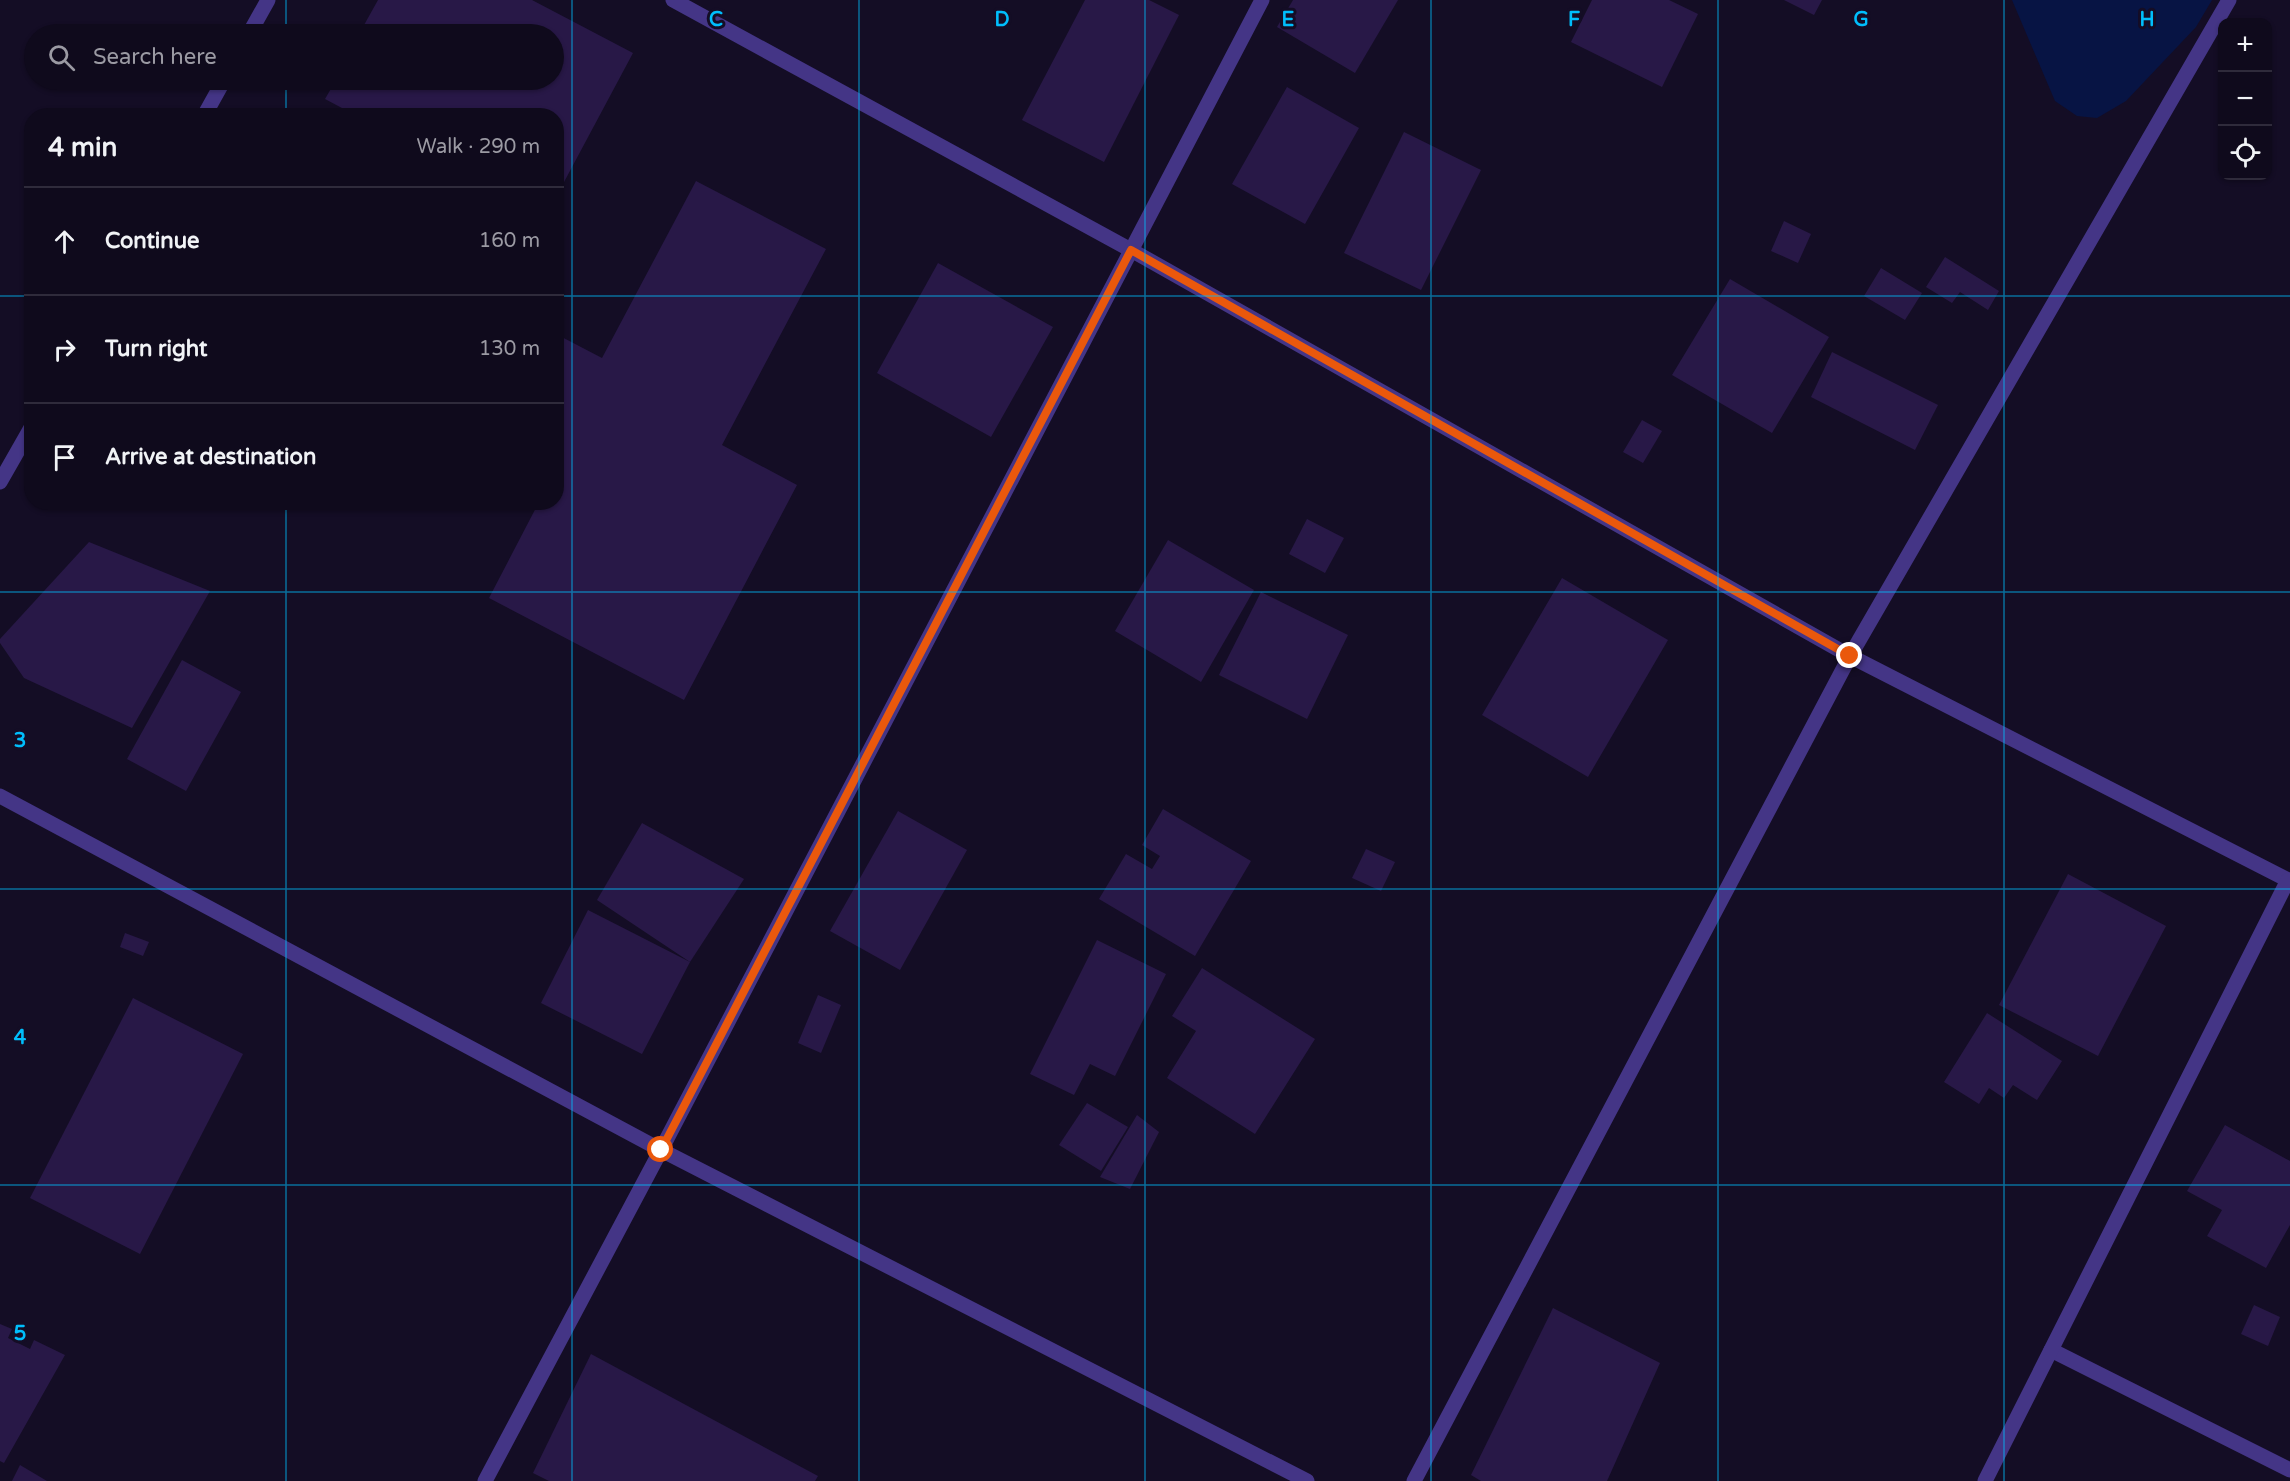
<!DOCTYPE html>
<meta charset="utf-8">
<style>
body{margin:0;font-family:"Varela Round",sans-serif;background:#181325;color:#f1f3f6}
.controls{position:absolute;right:18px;top:18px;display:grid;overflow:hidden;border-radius:12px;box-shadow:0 2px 4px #0004}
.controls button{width:54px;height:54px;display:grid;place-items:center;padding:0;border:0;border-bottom:2px solid #2f2b3b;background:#0f0a1c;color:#f1f3f6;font:30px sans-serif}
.stop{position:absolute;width:18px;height:18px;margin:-14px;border:4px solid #ea580c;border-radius:50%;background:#fff}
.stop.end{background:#ea580c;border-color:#fff;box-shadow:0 2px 6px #0008}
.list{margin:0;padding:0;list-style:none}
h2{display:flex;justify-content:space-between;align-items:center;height:78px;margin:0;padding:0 24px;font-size:26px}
h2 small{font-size:20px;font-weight:400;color:#9b9aa3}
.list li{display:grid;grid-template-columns:39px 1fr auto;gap:18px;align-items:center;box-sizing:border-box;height:108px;padding:0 24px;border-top:2px solid #2f2b3b}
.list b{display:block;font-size:22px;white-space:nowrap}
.list em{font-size:20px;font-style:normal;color:#9b9aa3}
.icon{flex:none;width:33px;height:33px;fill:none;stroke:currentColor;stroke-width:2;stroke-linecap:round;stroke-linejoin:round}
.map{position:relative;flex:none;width:2290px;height:1481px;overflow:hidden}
.search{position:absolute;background:#0f0a1c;box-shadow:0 2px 4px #0004;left:24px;top:24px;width:540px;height:66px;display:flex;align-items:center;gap:15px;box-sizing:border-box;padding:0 21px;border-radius:33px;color:#9b9aa3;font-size:22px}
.panel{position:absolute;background:#0f0a1c;box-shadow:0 2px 4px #0004;left:24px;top:108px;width:540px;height:402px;border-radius:24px}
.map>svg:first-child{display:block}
.water{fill:#071444}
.building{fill:#281847}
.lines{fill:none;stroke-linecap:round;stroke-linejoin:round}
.minor{stroke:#443586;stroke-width:15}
.route{stroke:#ea580c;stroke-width:8}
.grid{fill:none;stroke:#00befc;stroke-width:1.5;stroke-opacity:0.55}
.grid-label{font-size:20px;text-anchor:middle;font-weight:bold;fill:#00befc;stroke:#140d25;stroke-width:6;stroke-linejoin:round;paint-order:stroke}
</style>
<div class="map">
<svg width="2290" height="1481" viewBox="0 0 2290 1481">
<rect width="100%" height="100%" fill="#140d25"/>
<path class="water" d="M2012 0H2212L2196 27 2126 101 2097 118 2077 116 2055 101Z"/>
<g class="building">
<path d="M378 0H532L633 53 556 197V116H357L325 99 336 80H554V34H359Z"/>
<path d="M1085 0H1149L1179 15 1104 162 1022 120Z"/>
<path d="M1293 0H1398L1355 73 1277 27Z"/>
<path d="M1592 0H1669L1698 14 1662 87 1571 42Z"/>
<path d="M1784 0H1822L1814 15Z"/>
<path d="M1287 87 1359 128 1305 224 1232 184Z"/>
<path d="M1404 132 1481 170 1421 290 1344 253Z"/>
<path d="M696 181 826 249 722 445 797 485 684 700 489 598 539 502H556V334L602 358Z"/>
<path d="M1784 221 1811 234 1798 263 1771 251Z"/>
<path d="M1945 257 1999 291 1988 310 1960 292 1952 303 1926 287Z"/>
<path d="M938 263 1053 327 991 437 877 373Z"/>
<path d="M1881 268 1922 293 1905 320 1864 296Z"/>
<path d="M1730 279 1829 337 1772 433 1672 375Z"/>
<path d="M1832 352 1938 405 1915 450 1811 397Z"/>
<path d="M1642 420 1662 431 1643 463 1623 452Z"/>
<path d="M1307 519 1344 538 1325 573 1289 554Z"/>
<path d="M1168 540 1254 590 1201 682 1115 631Z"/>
<path d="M89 542 210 591 132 728 24 678 0 643V639Z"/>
<path d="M1562 578 1668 640 1588 777 1482 715Z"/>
<path d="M1261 592 1348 635 1307 719 1219 675Z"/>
<path d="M182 660 241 692 186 791 127 759Z"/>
<path d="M1163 809 1251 861 1195 956 1099 899 1126 854 1152 869 1160 856 1142 845Z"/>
<path d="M898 811 967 850 900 970 830 931Z"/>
<path d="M642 823 744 879 690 962 597 900Z"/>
<path d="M1366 849 1395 862 1381 891 1352 878Z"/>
<path d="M2068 874 2166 926 2098 1056 1999 1005Z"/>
<path d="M588 910 690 962 642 1054 541 1003Z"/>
<path d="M125 933 149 942 143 956 120 947Z"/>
<path d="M1097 940 1166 974 1115 1076 1090 1064 1074 1095 1030 1074Z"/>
<path d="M1202 968 1315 1039 1255 1134 1167 1078 1196 1031 1172 1016Z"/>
<path d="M818 995 841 1005 821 1053 798 1043Z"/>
<path d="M133 998 243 1054 140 1254 30 1198Z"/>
<path d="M1987 1013 2062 1061 2037 1100 2013 1085 2004 1098 1989 1088 1979 1104 1944 1082Z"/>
<path d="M1087 1103 1128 1127 1101 1171 1059 1145Z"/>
<path d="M1137 1115 1159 1132 1130 1189 1100 1177Z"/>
<path d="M2225 1125 2290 1161V1225L2266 1268 2207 1236 2222 1210 2187 1191Z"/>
<path d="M2254 1305 2280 1317 2268 1346 2241 1334Z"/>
<path d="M1553 1308 1660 1363 1607 1481H1481L1471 1475Z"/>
<path d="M0 1324 12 1329 8 1338 30 1349 34 1340 65 1355 4 1463 0 1461Z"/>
<path d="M591 1354 818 1476 815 1481H549L533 1473Z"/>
<path d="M20 1465 47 1481H12Z"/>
</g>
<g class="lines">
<g class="minor">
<path d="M673 0 1131 250 1850 656 2290 881"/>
<path d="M249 34 268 0"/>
<path d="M204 116 224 80"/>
<path d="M0 482 32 426"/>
<path d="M0 796 661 1150 1307 1481"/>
<path d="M2051 1350 2290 1470"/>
<path d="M485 1481 661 1150 1262 0"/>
<path d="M1414 1481 1850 656 2229 0"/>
<path d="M1985 1481 2288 880"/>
</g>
</g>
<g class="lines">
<path class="route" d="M661 1150 1131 250 1850 656"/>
</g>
<path class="grid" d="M286 0V34M572 0V1481M859 0V1481M1145 0V1481M1431 0V1481M1718 0V1481M2004 0V1481M286 80V116M0 296H32M556 296H2290M286 502V1481M0 592H2290M0 889H2290M0 1185H2290"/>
<g class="grid-label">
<text x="716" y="26">C</text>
<text x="1002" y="26">D</text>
<text x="1288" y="26">E</text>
<text x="1574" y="26">F</text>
<text x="1861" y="26">G</text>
<text x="2147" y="26">H</text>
<text x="20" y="747">3</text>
<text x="20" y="1044">4</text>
<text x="20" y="1340">5</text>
</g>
</svg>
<div class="controls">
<button>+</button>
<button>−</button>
<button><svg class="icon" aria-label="locate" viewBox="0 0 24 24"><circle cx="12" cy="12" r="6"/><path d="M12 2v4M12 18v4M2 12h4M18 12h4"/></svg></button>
</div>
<div class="stop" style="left:661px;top:1150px"></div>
<div class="stop end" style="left:1850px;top:656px"></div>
<div class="search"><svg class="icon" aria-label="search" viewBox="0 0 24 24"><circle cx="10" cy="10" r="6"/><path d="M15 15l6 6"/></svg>Search here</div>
<section class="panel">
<h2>4 min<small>Walk · 290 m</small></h2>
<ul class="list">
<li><svg class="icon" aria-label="ahead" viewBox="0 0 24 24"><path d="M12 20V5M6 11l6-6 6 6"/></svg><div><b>Continue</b></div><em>160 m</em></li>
<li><svg class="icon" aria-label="right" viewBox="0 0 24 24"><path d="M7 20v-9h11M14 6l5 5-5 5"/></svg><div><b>Turn right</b></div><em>130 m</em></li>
<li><svg class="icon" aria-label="arrive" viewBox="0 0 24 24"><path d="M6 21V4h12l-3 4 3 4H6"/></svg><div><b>Arrive at destination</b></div></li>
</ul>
</section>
</div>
